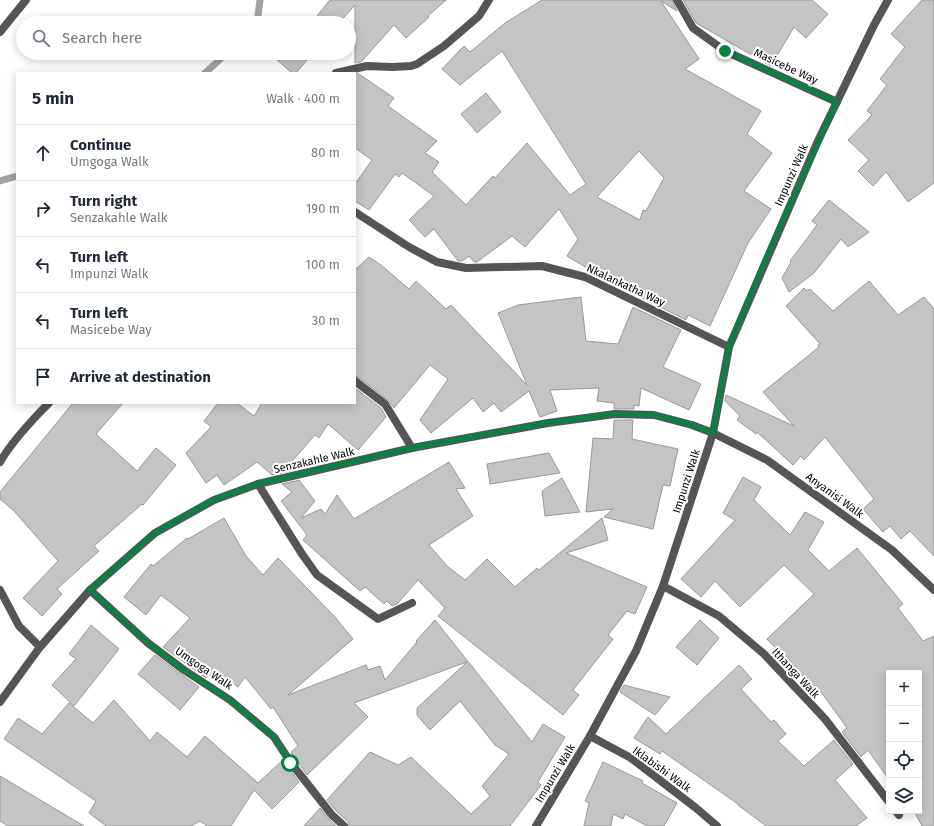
<!DOCTYPE html>
<meta charset="utf-8">
<style>
body{margin:0;font-family:"Fira Sans",sans-serif;background:#f6f6f7;color:#1f2937}
.controls{position:absolute;right:12px;bottom:12px;display:grid;overflow:hidden;border-radius:0px;box-shadow:0 2px 10px #0003}
.controls button{width:36px;height:36px;display:grid;place-items:center;padding:0;border:0;border-bottom:1px solid #e0e1e3;background:#fff;color:#1f2937;font:20px sans-serif}
.stop{position:absolute;width:12px;height:12px;margin:-9px;border:3px solid #0b8043;border-radius:50%;background:#fff}
.stop.end{background:#0b8043;border-color:#fff;box-shadow:0 1px 4px #0008}
.list{margin:0;padding:0;list-style:none}
h2{display:flex;justify-content:space-between;align-items:center;height:52px;margin:0;padding:0 16px;font-size:17px}
h2 small{font-size:13px;font-weight:400;color:#747a83}
.list li{display:grid;grid-template-columns:26px 1fr auto;gap:12px;align-items:center;box-sizing:border-box;height:56px;padding:0 16px;border-top:1px solid #e0e1e3}
.list b{display:block;font-size:15px;white-space:nowrap}
.list p{margin:0;font-size:13px;white-space:nowrap;color:#747a83}
.list em{font-size:13px;font-style:normal;color:#747a83}
.icon{flex:none;width:22px;height:22px;fill:none;stroke:currentColor;stroke-width:2;stroke-linecap:round;stroke-linejoin:round}
.map{position:relative;flex:none;width:934px;height:826px;overflow:hidden}
.search{position:absolute;background:#fff;box-shadow:0 2px 10px #0003;left:16px;top:16px;width:340px;height:44px;display:flex;align-items:center;gap:10px;box-sizing:border-box;padding:0 14px;border-radius:22px;color:#747a83;font-size:15px}
.panel{position:absolute;background:#fff;box-shadow:0 2px 10px #0003;left:16px;top:72px;width:340px;height:332px;border-radius:0px}
.map>svg:first-child{display:block}
.lines{fill:none;stroke-linecap:round;stroke-linejoin:round}
.stream{stroke:#a3a3a3;stroke-width:7}
.building{fill:#c4c4c4;stroke:#999;fill-rule:evenodd}
.street{stroke:#555;stroke-width:8}
.route{stroke:#0b8043;stroke-width:5}
.labels{text-anchor:middle;stroke-width:4;stroke-linejoin:round;paint-order:stroke}
.street-label{font-size:11px;fill:#000;stroke:#fff}
</style>
<div class="map">
<svg width="934" height="826" viewBox="0 0 934 826">
<rect width="100%" height="100%" fill="#fff"/>
<g class="lines">
<g class="stream">
<path d="M257 23 260 0"/>
<path d="M205 73 227 53"/>
<path d="M0 181 17 176"/>
</g>
</g>
<g class="building">
<path d="M330 0H446L428 16 429 17 406 38 394 25 361 62 355 63V5L339 23H313L312 22Z"/>
<path d="M542 0H672L677 11 661 1 699 59 685 69 761 111 747 134 772 153 744 191 771 209 748 243 710 326 688 315 686 320 638 296V294L602 277 567 256 578 239 559 209 525 247 512 236 477 262H474L469 256 462 261H458L434 229 425 237 409 220 434 196 402 173 399 177 395 174 369 210 355 201V184L372 160 355 148V74H359L394 98 388 106 437 141 425 153 439 162 432 172 466 205 493 176 495 178 527 143 570 195 586 184 502 51 460 85 442 69 464 46 470 52 505 23ZM639 151 664 178 646 211 643 210 640 220 597 197Z"/>
<path d="M683 0H812L828 14 806 38 794 27 771 66 696 23Z"/>
<path d="M922 0H934V183L908 202 886 172 873 186 858 171 869 160 848 140 872 115 867 111 887 85 880 79 905 47 891 34Z"/>
<path d="M269 53H313L296 73H292Z"/>
<path d="M486 93 501 112 477 133 461 114Z"/>
<path d="M829 200 869 232 848 247 841 239 814 273 789 292 782 278 791 262 790 261 817 225 812 221Z"/>
<path d="M369 257 381 265 409 289 416 281 446 309 451 305 527 385 498 313 518 305 581 297 586 341 618 344 633 307 681 330 663 367 701 384 689 410 641 388 639 406 634 405V409H614V403L597 401 599 388 550 390 557 411 540 417 529 391 501 412 494 403 483 412 473 398 431 433 420 420 448 379 430 365 394 408 388 400 358 377 355 376V270Z"/>
<path d="M869 281 898 315 924 297 934 309V556L910 531 901 539 890 526 883 532 863 509 874 499 825 437 804 460 801 456 793 465 757 432 756 434 737 420 740 416 725 401 726 395 794 426 763 392 819 347 818 345 820 344 786 306 804 288 806 291 810 289 833 311Z"/>
<path d="M355 388 381 408 386 417 358 450 328 424 319 438 315 435 288 466 291 471 272 475 257 462 224 485 217 475 206 483 186 453 211 427 204 421 218 403H237L254 416 262 403H355Z"/>
<path d="M73 403H123L96 434 137 471 156 448 176 465 143 505 142 504 94 546 99 551 57 589 62 594 42 616 23 598 58 561 13 510 0 499V492Z"/>
<path d="M614 420H633L632 439 678 449 670 486 663 485 653 529 604 517 613 509 586 512 593 438 613 439Z"/>
<path d="M549 453 560 473 490 484 487 464Z"/>
<path d="M449 462 465 488 456 489 473 516 429 545 447 566 465 580 487 559 515 587 537 568 539 570 602 518 608 540 566 553 647 587 635 614 627 611 608 635 613 639 573 690 579 695 563 715 438 616 445 608 418 580 397 604 392 606 387 601 384 604 365 587 360 591 303 540 307 535 281 501 292 492 282 484 299 480 315 501 301 518 321 509 325 514 337 495 354 519Z"/>
<path d="M743 477 761 487 754 500 790 535 805 512 824 522 808 550 829 571 857 548 903 604 898 608 923 641 934 636V826H922L914 811H919V673H889V780L868 750 861 757 842 732 847 728 816 685 813 688 788 658 787 660 767 639 814 594 784 565 740 607 715 581 701 597 681 579 735 520 723 513Z"/>
<path d="M562 478 580 512 545 516 542 491Z"/>
<path d="M224 518 246 556 263 575 278 558 334 616 353 639 288 695 366 665 368 670 380 666 385 680 417 642 416 641 435 620 532 742 543 724 565 737 538 782 541 785 510 826H349L348 822 336 811 327 800 370 752 398 765 411 757 471 814 490 796 482 786 509 754 495 745 460 701 430 730 417 715V708L467 662 354 703 368 717 307 775 291 752 298 746 273 707 271 709 245 677 238 687 219 674 215 679 209 675 206 678 163 647 190 618 161 595 146 615 124 597 151 564 153 566 187 538 188 539Z"/>
<path d="M700 620 719 638 697 665 676 647Z"/>
<path d="M91 625 119 649 74 706 52 685 76 659 69 654Z"/>
<path d="M155 655 199 687 180 710 138 674Z"/>
<path d="M739 665 752 679 741 689 771 722 774 720 786 734 778 741 804 766 834 740 853 764 835 780 867 818 856 826H766L738 805V804L662 751 660 754 634 738 648 717 666 734Z"/>
<path d="M624 685 670 697 655 715 620 692Z"/>
<path d="M114 700 150 741 157 732 187 757 205 736 258 783 283 760 299 782 272 809 254 790 231 826H207L200 821 191 826H106L89 813 96 801 4 739 18 718 42 734 69 703 93 723Z"/>
<path d="M603 762 643 781 642 783 677 803 664 826H647L625 814 623 819 613 814 611 826H584L589 803 585 801Z"/>
<path d="M0 776 84 826H8L0 821Z"/>
<path d="M320 808 328 818 336 826H304Z"/>
</g>
<g class="lines">
<g class="street">
<path d="M677 0 693 28 725 51 837 102"/>
<path d="M0 32 26 0"/>
<path d="M336 73 367 66 392 67 411 66 417 64 444 46 479 16 489 0"/>
<path d="M355 212 409 247 437 262 466 268 542 266 585 277 729 347"/>
<path d="M355 381 385 404 412 448"/>
<path d="M0 462C13 440 31 421 49 403"/>
<path d="M258 484 302 554 317 575 378 619 412 603"/>
<path d="M663 586 719 616 764 654 825 719 889 802"/>
<path d="M0 590 19 626 40 647"/>
<path d="M90 590 148 643 184 670 230 700 274 737 291 763 332 815 344 826"/>
<path d="M0 702 40 647 90 590 155 533 214 500 258 484 412 448 548 423 615 414 654 415 692 425 713 433 767 460 892 550 934 590"/>
<path d="M590 736 631 758 696 808 717 826"/>
<path d="M896 811 899 815"/>
<path d="M536 826 590 736 636 651 663 586 713 433 729 347 817 143 874 25 888 0"/>
</g>
</g>
<g class="lines">
<path class="route" d="M290 763 274 737 230 700 184 670 148 643 90 590 155 533 214 500 258 484 412 448 548 423 615 414 654 415 692 425 713 433 729 347 767 256 837 102 725 51"/>
</g>
<g class="labels">
<g class="street-label">
<text transform="translate(786 66) rotate(25)" y="4">Masicebe Way</text>
<text transform="translate(791 175) rotate(-66)" y="4">Impunzi Walk</text>
<text transform="translate(626 285) rotate(25)" y="4">Nkalankatha Way</text>
<text transform="translate(314 460) rotate(-13)" y="4">Senzakahle Walk</text>
<text transform="translate(686 481) rotate(-72)" y="4">Impunzi Walk</text>
<text transform="translate(835 495) rotate(36)" y="4">Anyanisi Walk</text>
<text transform="translate(204 668) rotate(34)" y="4">Umgoga Walk</text>
<text transform="translate(796 673) rotate(47)" y="4">Ithanga Walk</text>
<text transform="translate(662 769) rotate(36)" y="4">Iklabishi Walk</text>
<text transform="translate(555 773) rotate(-59)" y="4">Impunzi Walk</text>
</g>
</g>
</svg>
<div class="controls">
<button>+</button>
<button>−</button>
<button><svg class="icon" aria-label="locate" viewBox="0 0 24 24"><circle cx="12" cy="12" r="6"/><path d="M12 2v4M12 18v4M2 12h4M18 12h4"/></svg></button>
<button><svg class="icon" aria-label="layers" viewBox="0 0 24 24"><path d="M12 4l9 5-9 5-9-5zM3 14l9 5 9-5"/></svg></button>
</div>
<div class="stop" style="left:290px;top:763px"></div>
<div class="stop end" style="left:725px;top:51px"></div>
<div class="search"><svg class="icon" aria-label="search" viewBox="0 0 24 24"><circle cx="10" cy="10" r="6"/><path d="M15 15l6 6"/></svg>Search here</div>
<section class="panel">
<h2>5 min<small>Walk · 400 m</small></h2>
<ul class="list">
<li><svg class="icon" aria-label="ahead" viewBox="0 0 24 24"><path d="M12 20V5M6 11l6-6 6 6"/></svg><div><b>Continue</b><p>Umgoga Walk</p></div><em>80 m</em></li>
<li><svg class="icon" aria-label="right" viewBox="0 0 24 24"><path d="M7 20v-9h11M14 6l5 5-5 5"/></svg><div><b>Turn right</b><p>Senzakahle Walk</p></div><em>190 m</em></li>
<li><svg class="icon" aria-label="left" viewBox="0 0 24 24"><path d="M17 20v-9H6M10 6l-5 5 5 5"/></svg><div><b>Turn left</b><p>Impunzi Walk</p></div><em>100 m</em></li>
<li><svg class="icon" aria-label="left" viewBox="0 0 24 24"><path d="M17 20v-9H6M10 6l-5 5 5 5"/></svg><div><b>Turn left</b><p>Masicebe Way</p></div><em>30 m</em></li>
<li><svg class="icon" aria-label="arrive" viewBox="0 0 24 24"><path d="M6 21V4h12l-3 4 3 4H6"/></svg><div><b>Arrive at destination</b></div></li>
</ul>
</section>
</div>
